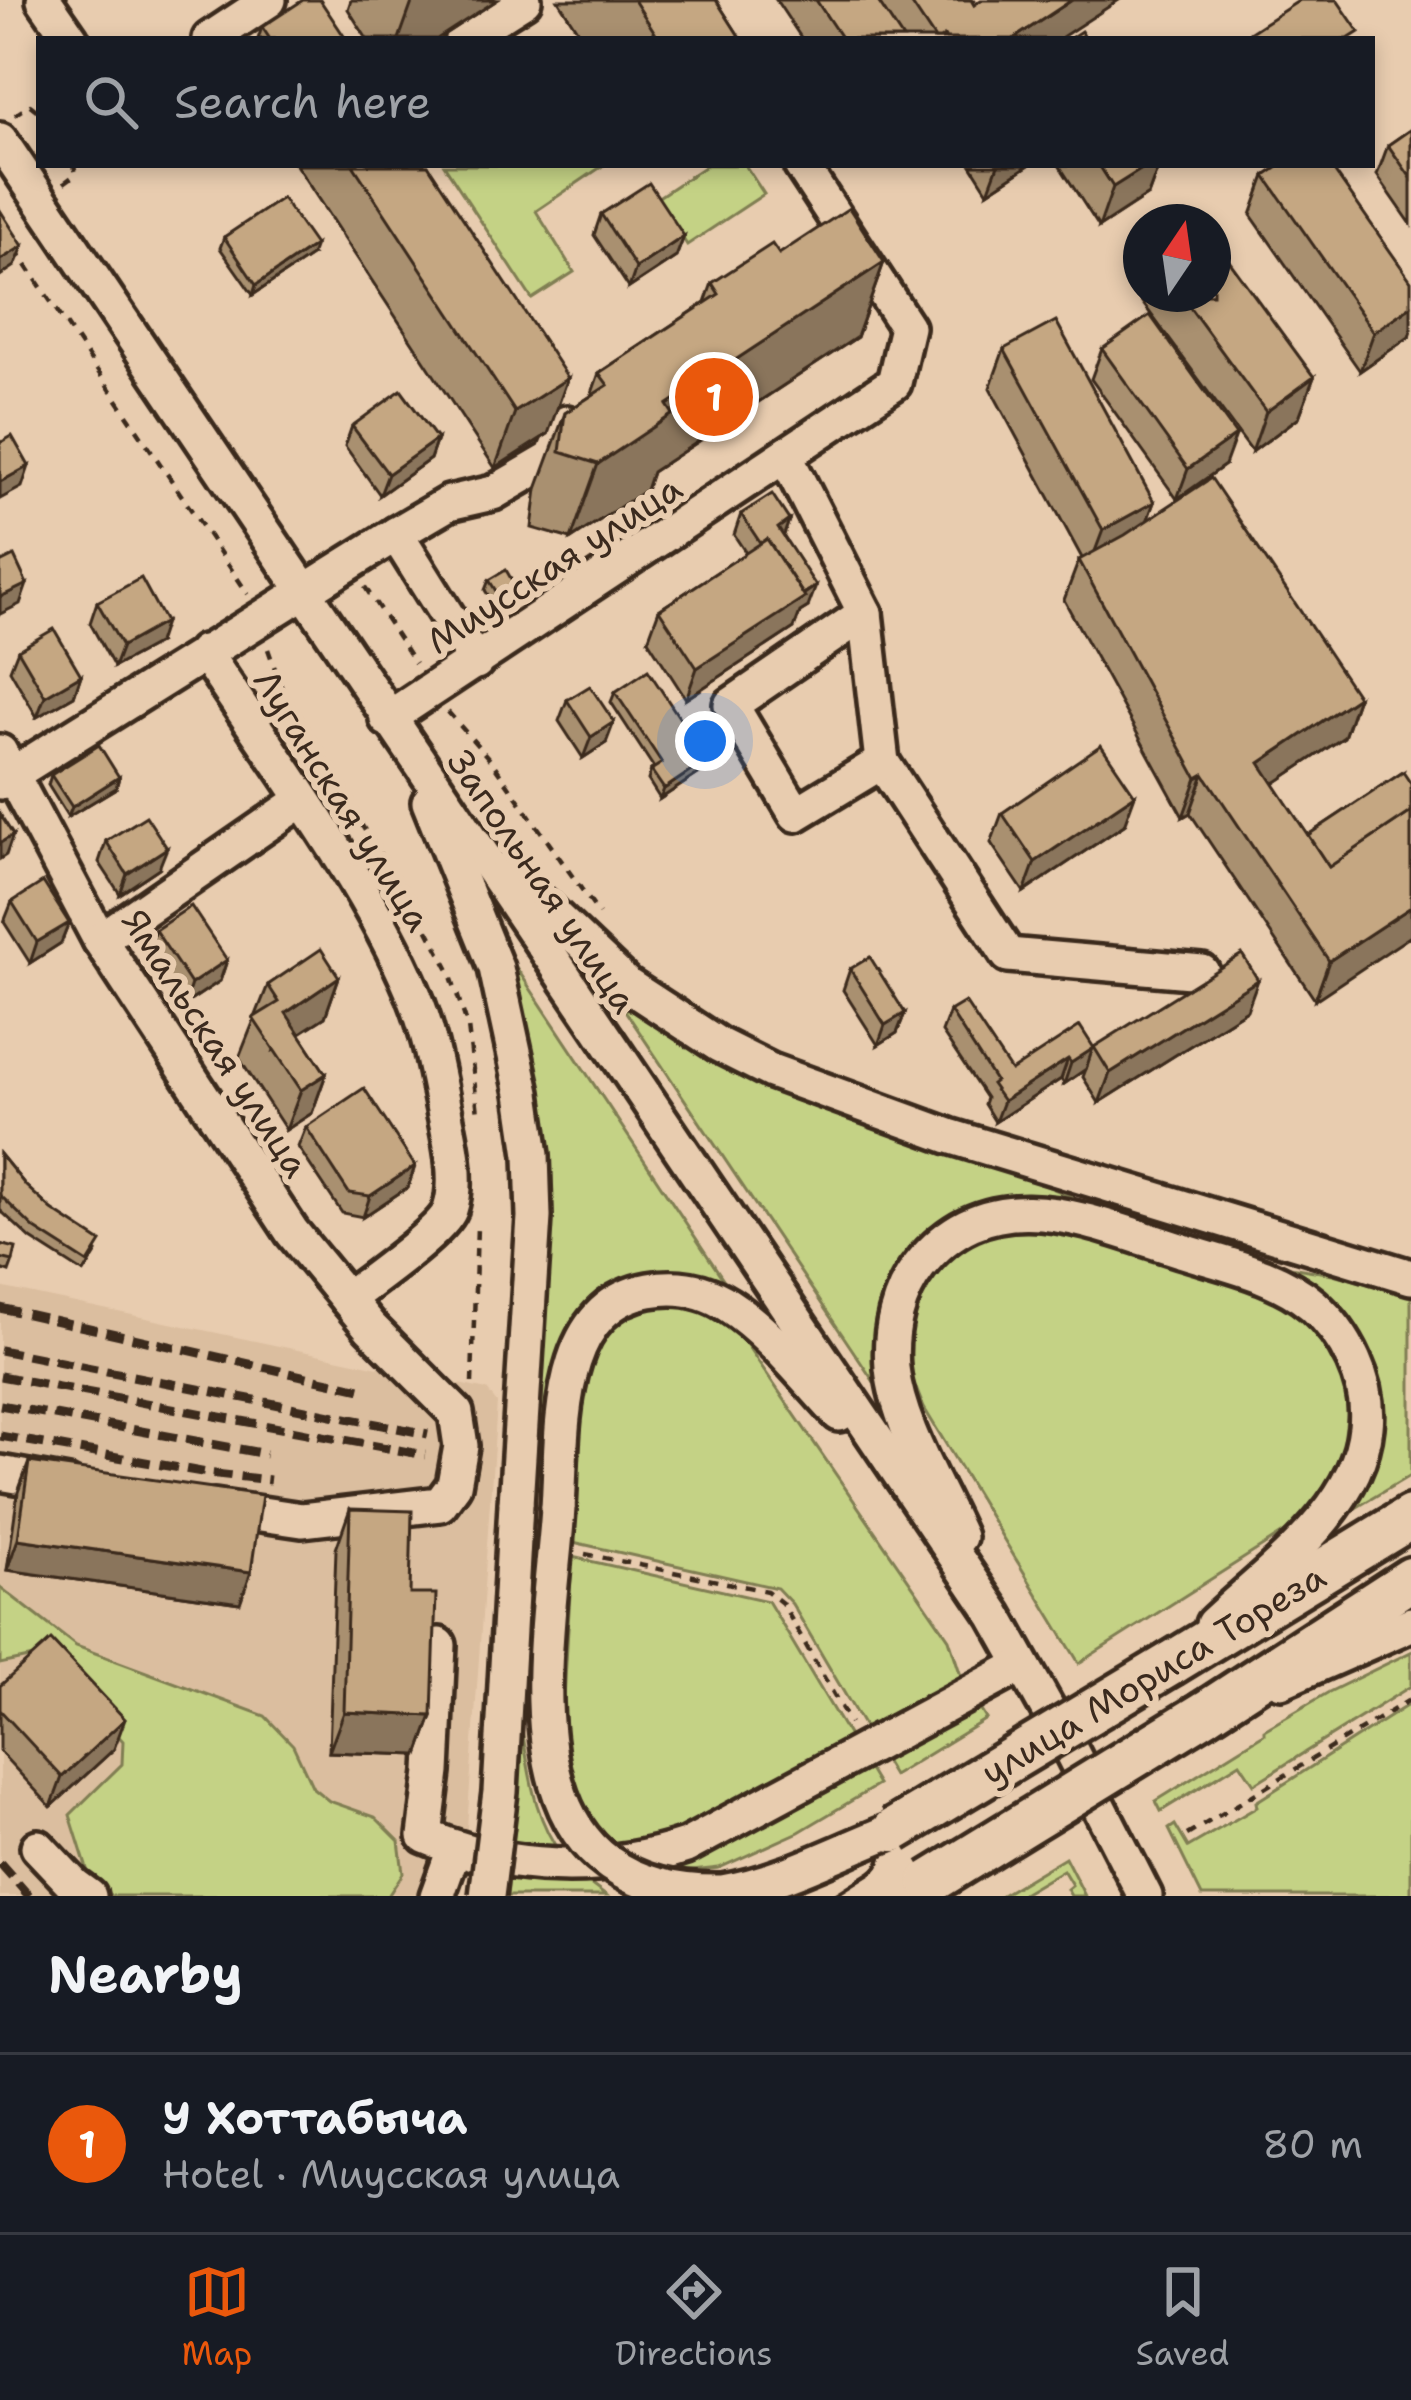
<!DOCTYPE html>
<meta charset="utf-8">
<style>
body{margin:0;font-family:"Shantell Sans",sans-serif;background:#20242c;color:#f1f3f6}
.compass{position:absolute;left:1123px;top:204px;width:108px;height:108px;border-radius:50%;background:#171b24;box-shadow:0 6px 18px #0003;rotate:13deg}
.you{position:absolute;left:705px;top:741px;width:42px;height:42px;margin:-30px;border:9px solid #fff;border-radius:50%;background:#1a73e8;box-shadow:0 0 0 18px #1a73e833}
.badge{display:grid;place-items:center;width:78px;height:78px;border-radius:50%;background:#ea580c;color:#fff;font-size:39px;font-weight:700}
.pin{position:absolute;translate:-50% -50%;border:6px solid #fff;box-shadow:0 3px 12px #0006}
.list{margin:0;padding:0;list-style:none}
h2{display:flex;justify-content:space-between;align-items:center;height:156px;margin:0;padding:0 48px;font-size:51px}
h2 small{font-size:39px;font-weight:400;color:#9ea1a6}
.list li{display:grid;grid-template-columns:78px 1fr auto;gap:36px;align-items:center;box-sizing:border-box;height:180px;padding:0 48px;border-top:3px solid #363941}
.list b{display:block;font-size:45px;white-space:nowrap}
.list p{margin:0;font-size:39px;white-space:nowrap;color:#9ea1a6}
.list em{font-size:39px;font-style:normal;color:#9ea1a6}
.icon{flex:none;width:66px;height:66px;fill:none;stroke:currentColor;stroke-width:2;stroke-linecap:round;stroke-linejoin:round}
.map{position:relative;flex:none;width:1411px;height:1896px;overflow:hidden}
.search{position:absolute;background:#171b24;box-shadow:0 6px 18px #0003;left:36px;right:36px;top:36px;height:132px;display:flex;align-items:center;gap:30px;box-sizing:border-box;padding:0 42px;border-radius:0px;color:#9ea1a6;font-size:45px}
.sheet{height:336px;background:#171b24}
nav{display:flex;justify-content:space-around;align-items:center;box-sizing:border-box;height:168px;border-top:3px solid #363941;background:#171b24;font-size:33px;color:#9ea1a6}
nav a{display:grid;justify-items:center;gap:6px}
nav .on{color:#ea580c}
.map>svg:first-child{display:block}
.built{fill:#dbbe9f}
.green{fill:#c4d285;stroke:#807e52;stroke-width:3}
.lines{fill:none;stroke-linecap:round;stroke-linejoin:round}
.minor-casing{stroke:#3b2a1e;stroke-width:42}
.major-casing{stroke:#3b2a1e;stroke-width:51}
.path{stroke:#3b2a1e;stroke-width:4.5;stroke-dasharray:9 9;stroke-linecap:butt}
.minor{stroke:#e8ccaf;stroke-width:33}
.major{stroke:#e8ccaf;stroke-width:42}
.rail{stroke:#3b2a1e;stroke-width:9;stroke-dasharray:18 9;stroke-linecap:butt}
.minor-bridge-casing{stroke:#3b2a1e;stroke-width:42;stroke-linecap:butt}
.major-bridge-casing{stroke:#3b2a1e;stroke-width:51;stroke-linecap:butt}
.minor-bridge{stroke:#e8ccaf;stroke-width:33}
.major-bridge{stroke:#e8ccaf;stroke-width:42}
.wall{fill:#a99070;stroke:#3b2a1e;stroke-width:3}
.shaded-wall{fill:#8a755b;stroke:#3b2a1e;stroke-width:3}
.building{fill:#c5a782;stroke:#3b2a1e;stroke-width:3}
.labels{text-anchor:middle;stroke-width:12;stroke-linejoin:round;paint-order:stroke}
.street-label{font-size:36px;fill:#3b2a1e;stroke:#e8ccaf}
</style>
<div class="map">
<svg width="1411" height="1896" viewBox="0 0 1411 1896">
<rect width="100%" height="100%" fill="#e8ccaf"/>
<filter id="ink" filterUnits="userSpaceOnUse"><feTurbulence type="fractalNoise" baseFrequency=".00833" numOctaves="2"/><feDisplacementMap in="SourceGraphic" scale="24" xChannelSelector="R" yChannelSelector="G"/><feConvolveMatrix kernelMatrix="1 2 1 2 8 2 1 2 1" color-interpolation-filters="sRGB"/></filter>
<g filter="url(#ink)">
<path class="built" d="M0 1287 487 1390 497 1403 467 1828 458 1896H0Z"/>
<g class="green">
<path d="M444 165H604L536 211 574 272 532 299Z"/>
<path d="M707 165H745L764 194 687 245 657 198Z"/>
<path d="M510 958 727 1285C697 1271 669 1266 636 1274 543 1298 550 1413 541 1489L534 1487 551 1177 540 1091Z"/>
<path d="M616 997C671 1033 723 1072 785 1096 880 1134 981 1154 1074 1198 1046 1197 1020 1192 991 1198 933 1208 885 1265 876 1321 873 1340 875 1359 877 1378L874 1382Z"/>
<path d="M1045 1229 1067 1231 1263 1292 1295 1310 1337 1361 1349 1401 1342 1459 1325 1493 1296 1525 1079 1663 924 1408C917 1391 908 1372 908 1353 908 1303 940 1252 988 1235 1007 1229 1026 1229 1045 1229Z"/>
<path d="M1277 1265 1333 1274 1411 1296V1475L1344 1515C1375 1470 1394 1431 1376 1377Z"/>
<path d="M674 1304 701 1308 740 1335 949 1639 962 1679 986 1719 893 1776 792 1604 777 1588 573 1542 582 1390C594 1340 620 1307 674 1304Z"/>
<path d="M572 1557 768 1601 878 1785 799 1832 719 1868 675 1873 654 1871 596 1835 568 1779 563 1716Z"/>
<path d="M0 1587 76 1646 265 1716 293 1745 313 1788 329 1801 375 1817 399 1841 403 1873 388 1896H111L93 1888 70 1815 122 1764 123 1741 61 1673 33 1657 0 1664Z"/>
<path d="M1411 1652V1686L1254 1784 1240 1763 1161 1811 1156 1801 1264 1734V1730L1329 1692Z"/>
<path d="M1411 1703V1896H1202L1169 1829 1175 1825 1188 1847 1257 1807 1256 1802Z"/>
<path d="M521 1724C530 1773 532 1815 563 1857L512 1851Z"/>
<path d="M1065 1857 1085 1896H1071L1067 1889 1072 1885 1063 1870 1019 1896H1000Z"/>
<path d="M510 1868 577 1874 606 1896H507Z"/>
</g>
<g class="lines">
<g class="minor-casing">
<g id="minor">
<path d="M44 0 71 39"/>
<path d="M210 39 269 0"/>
<path d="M462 39 524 0"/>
<path d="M0 140 995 1615 1070 1749 1145 1896"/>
<path d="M786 457 865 613 882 762 1008 955 1202 972"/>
<path d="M396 534 449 503 493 493 553 458 567 423"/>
<path d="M865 613 731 705 796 814 882 762"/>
<path d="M204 652C274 759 365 878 414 995 429 1031 436 1071 444 1110 450 1139 460 1180 450 1210 442 1231 368 1283 347 1299"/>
<path d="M387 719 894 383 907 327 801 165"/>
<path d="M0 752 100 940 292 1232 370 1327 456 1413 461 1446 454 1485 440 1504 302 1520 214 1507"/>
<path d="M0 782 396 534 476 662"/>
<path d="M429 802 496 968 523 1093 532 1155 534 1217 516 1504"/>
<path d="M507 871 627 985 719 1045 771 1071 949 1136 1411 1277"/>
<path d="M100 940 301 801"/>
<path d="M0 1473 68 1485"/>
<path d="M558 1508C563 1435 553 1307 649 1290 676 1285 704 1289 728 1305 770 1332 805 1378 839 1414"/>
<path d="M959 1537C936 1485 898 1425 892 1368 889 1332 897 1294 920 1265 991 1175 1090 1222 1180 1250 1224 1264 1277 1274 1313 1305 1346 1334 1371 1383 1366 1427 1358 1510 1269 1571 1213 1624"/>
<path d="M439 1645 433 1772 425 1836C506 1871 602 1874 686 1846L1022 1665"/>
<path d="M1281 1681 1411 1624"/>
<path d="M38 1847 74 1885 89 1896"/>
<path d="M437 1896 454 1849"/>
</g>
</g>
<g class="major-casing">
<g id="major">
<path d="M1172 1663 1411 1517"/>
<path d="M1205 1713 1411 1579"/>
<path d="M790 1896 858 1853"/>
</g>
</g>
<g class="path">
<path d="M15 115 30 105 39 112"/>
<path d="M64 183 76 174 74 165"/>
<path d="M16 250 248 594"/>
<path d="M365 587 415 663"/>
<path d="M268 649 291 714 427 928 449 970 468 1027 478 1113"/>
<path d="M448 712 492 762 599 914"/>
<path d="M472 1383 477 1226"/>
<path d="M585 1554 767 1591 782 1603 850 1723"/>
<path d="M1187 1835 1411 1699"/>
</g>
<use href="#minor" class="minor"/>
<use href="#major" class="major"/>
<g class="rail">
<path d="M0 1308 365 1390"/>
<path d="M0 1350 428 1434"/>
<path d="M0 1376 425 1455"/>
<path d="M0 1405 266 1454"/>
<path d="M0 1436 207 1473 270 1480"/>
<path d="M0 1863 29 1896"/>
</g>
<g class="minor-bridge-casing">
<g id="minor-bridge">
<path d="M558 1508C549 1647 490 1896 722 1892 781 1883 839 1851 894 1830"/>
<path d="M487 1896 500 1792 516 1504"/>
</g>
</g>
<g class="major-bridge-casing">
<g id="major-bridge">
<path d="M894 1830 1172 1663"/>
<path d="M930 1882 1205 1713"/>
</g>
</g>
<use href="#minor-bridge" class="minor-bridge"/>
<use href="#major-bridge" class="major-bridge"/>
</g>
<g class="wall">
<path d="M351 0H497L437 39H367L348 9Z"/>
<path d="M558 0H716L741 39H583Z"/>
<path d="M776 0H976L972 2 974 5 1059 39H802Z"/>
<path d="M262 27 346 39H258Z"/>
<path d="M1411 129V224L1377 175 1388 145Z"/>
<path d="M296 165H428L548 434 495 468Z"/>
<path d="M971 165H1029L988 192Z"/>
<path d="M1059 165H1159L1148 195 1099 227Z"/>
<path d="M1265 176 1409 337 1360 371 1251 215Z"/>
<path d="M601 214 684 236 676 257 629 288 594 235Z"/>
<path d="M224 237 311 256 253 295 220 248Z"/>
<path d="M779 254 884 262 857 337 652 472 646 490 571 539 532 528 537 489 565 413 591 396 599 373 705 303 712 283Z"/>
<path d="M1141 294H1213L1314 377 1299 417 1252 452 1139 298Z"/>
<path d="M1004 349 1154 502 1147 520 1358 697 1344 737 1273 784 1308 835 1403 772 1315 1000 1190 813 1183 817 1064 600 1079 560 1082 558 990 388Z"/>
<path d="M1102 349 1225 465 1177 499 1091 379Z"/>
<path d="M352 426 437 439 430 459 380 495 345 446Z"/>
<path d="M741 514 789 520 783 537 808 607 800 612 794 628 686 699 648 640 659 610 746 553 734 535Z"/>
<path d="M489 580 513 600 497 610 485 590Z"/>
<path d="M97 602 158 643 114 667 90 623Z"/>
<path d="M18 650 81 675 74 696 37 717 10 670Z"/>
<path d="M615 692 707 760 704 770 660 799 648 780 651 770 654 768 611 702Z"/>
<path d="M567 700 606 743 583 758 559 721Z"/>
<path d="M51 775 119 777 116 788 68 817 48 785Z"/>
<path d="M1002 813 1124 825 1024 892 991 843Z"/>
<path d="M106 841 159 868 120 894 99 862Z"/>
<path d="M12 902 69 923 61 943 30 963 4 922Z"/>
<path d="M155 930 227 960 220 981 184 1005 148 950Z"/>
<path d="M850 969 905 1013 897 1033 878 1045 843 990Z"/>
<path d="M339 977 325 1017 299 1033 326 1074 312 1113 286 1130 239 1058 268 985Z"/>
<path d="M1247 1010 1099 1103 1083 1077 1086 1069 1064 1084 1061 1079 995 1122 984 1104 986 1098 942 1032 950 1011 1011 1071 1094 1047Z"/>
<path d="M306 1127 415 1166 408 1187 363 1217 342 1213 298 1147Z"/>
<path d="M0 1154 26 1186 97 1252 84 1273 31 1239 0 1210Z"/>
<path d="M0 1244 13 1261 9 1272 0 1269Z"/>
<path d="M29 1462 240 1603 7 1570 18 1492Z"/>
<path d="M350 1509 410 1594 432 1716 418 1755 329 1752 336 1549Z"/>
<path d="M0 1686 114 1749 51 1807 0 1752Z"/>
</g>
<g class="shaded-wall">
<path d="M413 0H497L437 39H399Z"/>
<path d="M1072 0H1119L1059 39H1013Z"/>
<path d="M998 165H1029L988 192Z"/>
<path d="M1148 165H1159L1148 195 1099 227 1113 187Z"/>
<path d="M684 236 676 257 629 288 636 268Z"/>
<path d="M315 245 311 256 253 295 256 285Z"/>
<path d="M23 246 15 266 0 276V260Z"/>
<path d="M884 262 857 337 652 472 646 490 571 539 598 464 667 405Z"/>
<path d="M1411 306V331L1409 337 1360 371 1374 332Z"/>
<path d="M1314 377 1299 417 1252 452 1266 412Z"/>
<path d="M568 378 548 434 495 468 515 412Z"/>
<path d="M1236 435 1225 465 1177 499 1188 469Z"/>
<path d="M437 439 430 459 380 495 388 474Z"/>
<path d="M29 466 22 487 0 499V482Z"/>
<path d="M1154 502 1140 541 1088 570 1103 530Z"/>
<path d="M789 520 782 541 778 528Z"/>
<path d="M27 584 20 604 0 614V597Z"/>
<path d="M816 586 808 607 800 612 794 628 686 699 697 668Z"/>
<path d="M517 589 513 600 497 610 501 599Z"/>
<path d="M165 622 158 643 114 667 122 646Z"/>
<path d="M81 675 74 696 37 717 45 696Z"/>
<path d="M1358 697 1344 737 1245 803 1260 763Z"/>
<path d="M614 722 606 743 583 758 591 737Z"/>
<path d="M707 760 704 770 660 799 664 789Z"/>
<path d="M1204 774 1190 813 1183 817 1197 778Z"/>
<path d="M119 777 116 788 68 817 72 807Z"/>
<path d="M1135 795 1124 825 1024 892 1035 862Z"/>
<path d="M13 835 6 855 0 859V843Z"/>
<path d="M167 848 159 868 120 894 127 874Z"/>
<path d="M1411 907V936L1315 1000 1329 961Z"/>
<path d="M69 923 61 943 30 963 37 942Z"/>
<path d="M227 960 220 981 184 1005 191 984Z"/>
<path d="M339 977 325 1017 274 1050 286 1013Z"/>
<path d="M1258 980 1247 1010 1099 1103 1110 1073Z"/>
<path d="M905 1013 897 1033 878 1045 885 1025Z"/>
<path d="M1093 1048 1086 1069 1064 1084 1071 1063Z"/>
<path d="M1068 1059 1061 1079 995 1122 1003 1101Z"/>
<path d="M326 1074 312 1113 286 1130 301 1090Z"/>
<path d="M415 1166 408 1187 363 1217 370 1196Z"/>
<path d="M18 1539 251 1572 240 1603 7 1570Z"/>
<path d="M344 1712 432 1716 418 1755 329 1752Z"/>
<path d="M125 1719 114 1749 51 1807 62 1777Z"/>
</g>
<g class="building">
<path d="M303 0H320L346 39H270L262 27Z"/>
<path d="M634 0H716L741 39H659Z"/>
<path d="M816 0H877L903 39H842Z"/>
<path d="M909 0H971L974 5 981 0H1072L1013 39H946L944 36 940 39H935Z"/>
<path d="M1300 0H1337L1359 32 1348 39H1240Z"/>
<path d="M1081 31 1086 39H1069Z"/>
<path d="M1411 129V178L1388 145Z"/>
<path d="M353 165H428L568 378 515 412Z"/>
<path d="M1099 165H1148L1113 187Z"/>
<path d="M1281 165H1330L1411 281V306L1374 332 1265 176Z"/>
<path d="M649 183 684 236 636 268 601 214Z"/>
<path d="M282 198 315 245 256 285 224 237Z"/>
<path d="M849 208 884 262 667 405 673 414 598 464 560 452 565 413 608 385 599 373 719 294 712 283 772 244 779 254Z"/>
<path d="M0 210 23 246 0 260Z"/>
<path d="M1213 239 1314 377 1266 412 1180 294H1213Z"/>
<path d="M1150 315 1236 435 1188 469 1102 349Z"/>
<path d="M1056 321 1154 502 1103 530 1004 349Z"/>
<path d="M401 390 437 439 388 474 352 426Z"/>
<path d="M12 436 29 466 0 482V443Z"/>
<path d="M1211 478 1358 697 1260 763 1329 867 1411 812V907L1329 961 1204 774 1197 778 1079 560 1125 535Z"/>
<path d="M772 494 789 520 778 528 816 586 803 594 767 539 761 544 741 514Z"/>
<path d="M767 539 805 598 697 668 659 610Z"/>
<path d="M14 556 27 584 0 597V563Z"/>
<path d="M506 570 517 589 501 599 489 580Z"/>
<path d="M141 578 165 622 122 646 97 602Z"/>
<path d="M54 629 81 675 45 696 18 650Z"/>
<path d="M648 670 707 760 664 789 651 770 662 763 615 692Z"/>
<path d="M590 686 614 722 591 737 567 700Z"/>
<path d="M99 745 119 777 72 807 51 775Z"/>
<path d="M1101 745 1135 795 1035 862 1002 813Z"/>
<path d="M1403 772 1411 784V812L1329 867 1308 835Z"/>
<path d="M0 814 13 835 0 843Z"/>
<path d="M146 816 167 848 127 874 106 841Z"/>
<path d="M43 882 69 923 37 942 12 902Z"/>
<path d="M191 906 227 960 191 984 155 930Z"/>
<path d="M321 949 339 977 286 1013 326 1074 301 1090 253 1018 279 1002 268 985Z"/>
<path d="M1242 954 1258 980 1110 1073 1094 1047Z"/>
<path d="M870 957 905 1013 885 1025 850 969Z"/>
<path d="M965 1002 1011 1071 1080 1026 1094 1048 1071 1063 1068 1059 1003 1101 991 1084 995 1081 950 1011Z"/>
<path d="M364 1088 415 1166 370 1196 349 1193 306 1127Z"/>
<path d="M0 1154 26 1186 52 1210 101 1242 88 1263 35 1229 0 1195Z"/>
<path d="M0 1244 16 1248 13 1261 0 1258Z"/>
<path d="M29 1462 262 1495 251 1572 18 1539Z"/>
<path d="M350 1509 412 1511 410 1594H436L432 1716 344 1712Z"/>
<path d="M51 1640 125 1719 62 1777 0 1710V1686Z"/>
</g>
</g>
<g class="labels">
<g class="street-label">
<text transform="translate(554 564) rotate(-33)" y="13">Миусская улица</text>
<text transform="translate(343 800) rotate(58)" y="13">Луганская улица</text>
<text transform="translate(543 881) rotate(56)" y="13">Запольная улица</text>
<text transform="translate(216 1043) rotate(57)" y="13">Ямальская улица</text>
<text transform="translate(1153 1674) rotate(-31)" y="13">улица Мориса Тореза</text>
</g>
</g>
</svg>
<svg class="compass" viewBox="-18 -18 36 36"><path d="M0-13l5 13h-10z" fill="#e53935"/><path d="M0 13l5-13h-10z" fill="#9ea1a6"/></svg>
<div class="you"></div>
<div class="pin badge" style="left:714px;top:397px">1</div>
<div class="search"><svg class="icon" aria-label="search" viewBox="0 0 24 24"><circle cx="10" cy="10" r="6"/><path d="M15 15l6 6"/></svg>Search here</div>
</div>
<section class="sheet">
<h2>Nearby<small></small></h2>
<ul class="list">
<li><span class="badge">1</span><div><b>У Хоттабыча</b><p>Hotel · Миусская улица</p></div><em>80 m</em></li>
</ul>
</section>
<nav>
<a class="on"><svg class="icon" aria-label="map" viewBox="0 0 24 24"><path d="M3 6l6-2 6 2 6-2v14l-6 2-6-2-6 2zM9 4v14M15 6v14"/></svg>Map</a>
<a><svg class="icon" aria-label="directions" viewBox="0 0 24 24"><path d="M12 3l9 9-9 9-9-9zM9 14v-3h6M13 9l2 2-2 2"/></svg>Directions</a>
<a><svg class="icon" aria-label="saved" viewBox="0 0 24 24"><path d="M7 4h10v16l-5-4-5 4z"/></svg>Saved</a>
</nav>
